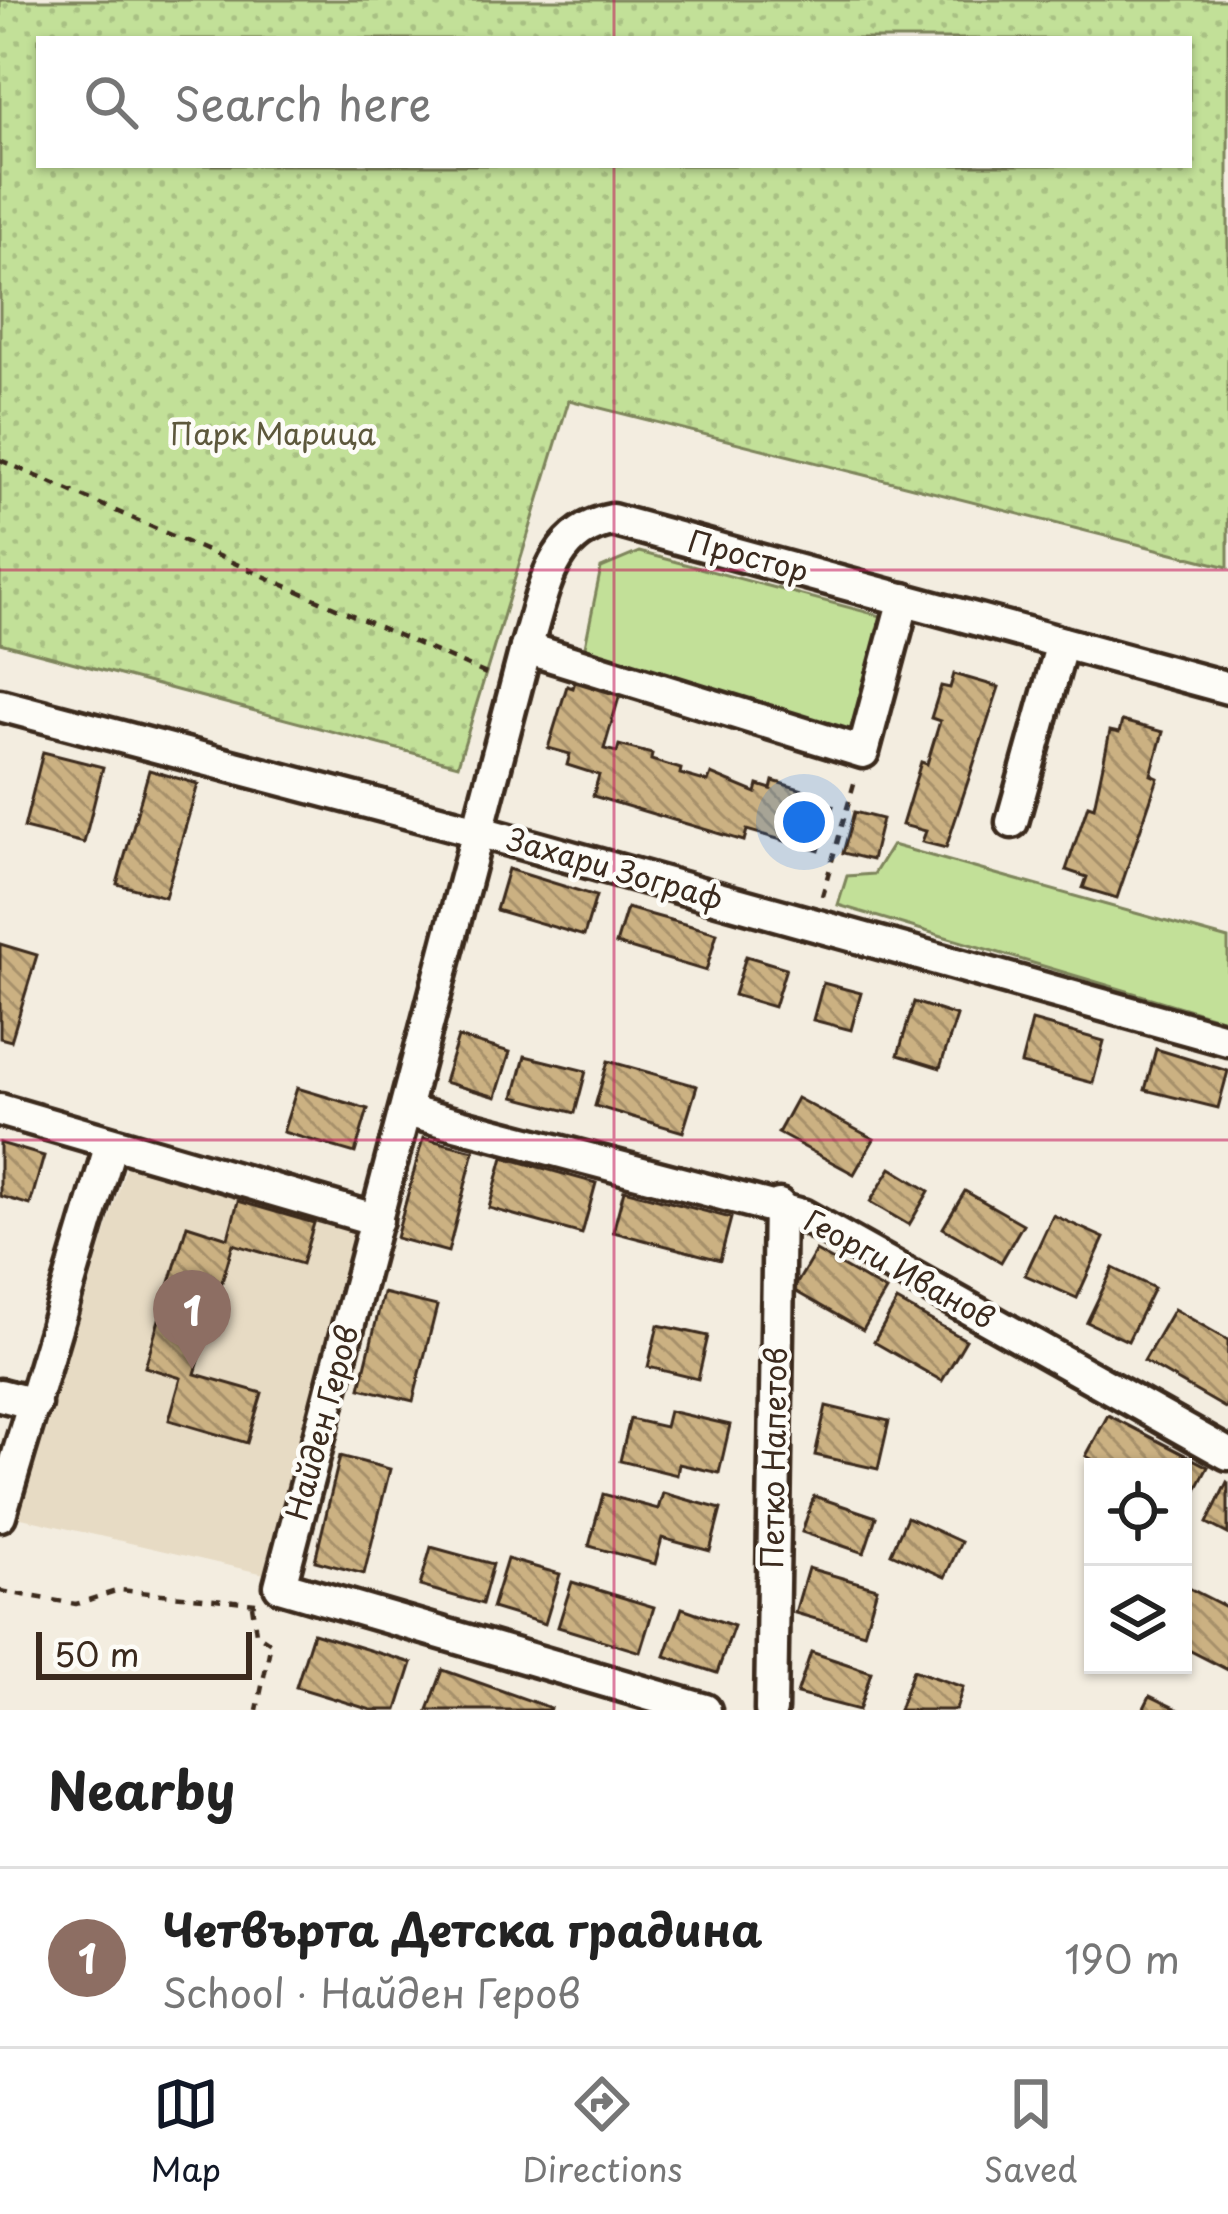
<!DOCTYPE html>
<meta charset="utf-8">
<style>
body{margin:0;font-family:"Playpen Sans",sans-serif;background:#f2f2f2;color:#222}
.controls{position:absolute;right:36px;bottom:36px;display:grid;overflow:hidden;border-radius:0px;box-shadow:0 3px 9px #0004}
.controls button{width:108px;height:108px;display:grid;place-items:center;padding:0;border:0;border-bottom:3px solid #e0e0e0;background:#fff;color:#222;font:60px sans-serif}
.scale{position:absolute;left:36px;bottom:30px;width:216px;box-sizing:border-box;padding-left:12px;border:6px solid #3b2a1e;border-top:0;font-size:33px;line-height:42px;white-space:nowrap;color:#3b2a1e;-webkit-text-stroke:9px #fdfcf7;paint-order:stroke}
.you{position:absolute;left:804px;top:822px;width:42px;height:42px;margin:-30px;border:9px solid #fff;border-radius:50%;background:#1a73e8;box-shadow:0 0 0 18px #1a73e833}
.badge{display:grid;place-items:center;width:78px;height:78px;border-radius:50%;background:#111827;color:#fff;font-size:39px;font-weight:700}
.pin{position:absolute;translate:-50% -99px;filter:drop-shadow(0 3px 6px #0008)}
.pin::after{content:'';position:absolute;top:63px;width:42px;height:36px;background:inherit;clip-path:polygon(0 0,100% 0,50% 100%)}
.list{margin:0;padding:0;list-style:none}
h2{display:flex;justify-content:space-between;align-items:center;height:156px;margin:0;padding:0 48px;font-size:51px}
h2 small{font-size:39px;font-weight:400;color:#767676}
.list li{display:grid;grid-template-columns:78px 1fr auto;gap:36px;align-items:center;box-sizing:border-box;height:180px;padding:0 48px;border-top:3px solid #e0e0e0}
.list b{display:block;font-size:45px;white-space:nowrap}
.list p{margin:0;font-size:39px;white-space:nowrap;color:#767676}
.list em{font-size:39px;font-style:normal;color:#767676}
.icon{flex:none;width:66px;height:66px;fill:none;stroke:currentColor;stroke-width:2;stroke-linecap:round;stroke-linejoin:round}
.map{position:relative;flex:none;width:1228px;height:1710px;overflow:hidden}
.search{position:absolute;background:#fff;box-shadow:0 3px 9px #0004;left:36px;right:36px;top:36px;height:132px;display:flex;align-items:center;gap:30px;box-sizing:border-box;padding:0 42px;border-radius:0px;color:#767676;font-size:45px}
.sheet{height:336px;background:#fff}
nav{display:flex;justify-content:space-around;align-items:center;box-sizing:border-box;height:168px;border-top:3px solid #e0e0e0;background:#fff;font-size:33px;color:#767676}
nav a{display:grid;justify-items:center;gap:6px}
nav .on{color:#111827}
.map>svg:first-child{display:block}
.built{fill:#e7dbc4}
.grass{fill:#c2e098;stroke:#7e855b;stroke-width:3}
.park{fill:url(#park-dots);stroke:#7e855b;stroke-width:3;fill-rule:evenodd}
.building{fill:url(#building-back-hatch);stroke:#3b2a1e;stroke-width:3}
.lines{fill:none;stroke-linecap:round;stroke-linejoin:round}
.minor-casing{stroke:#3b2a1e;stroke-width:39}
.path{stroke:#3b2a1e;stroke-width:4.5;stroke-dasharray:9 9;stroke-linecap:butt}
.minor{stroke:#fdfcf7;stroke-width:30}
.grid{fill:none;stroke:#c2185b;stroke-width:3;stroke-opacity:0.55}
.labels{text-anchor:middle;stroke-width:9;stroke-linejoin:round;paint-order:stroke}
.park-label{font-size:30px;fill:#5d583c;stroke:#fdfcf7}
.street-label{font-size:30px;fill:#3b2a1e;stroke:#fdfcf7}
</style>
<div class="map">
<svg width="1228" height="1710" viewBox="0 0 1228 1710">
<defs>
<pattern id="park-dots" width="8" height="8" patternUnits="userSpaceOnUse" patternTransform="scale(3)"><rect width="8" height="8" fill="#c2e098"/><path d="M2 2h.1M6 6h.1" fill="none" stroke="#a8c083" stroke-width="1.8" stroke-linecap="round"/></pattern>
<pattern id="building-back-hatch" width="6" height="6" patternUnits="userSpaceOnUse" patternTransform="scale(3)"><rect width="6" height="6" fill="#cbb182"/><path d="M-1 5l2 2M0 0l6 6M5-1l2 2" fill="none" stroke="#a6906a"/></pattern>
</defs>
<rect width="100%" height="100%" fill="#f3ede0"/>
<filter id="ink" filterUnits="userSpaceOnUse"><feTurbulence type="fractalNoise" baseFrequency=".00833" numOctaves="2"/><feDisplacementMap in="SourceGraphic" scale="24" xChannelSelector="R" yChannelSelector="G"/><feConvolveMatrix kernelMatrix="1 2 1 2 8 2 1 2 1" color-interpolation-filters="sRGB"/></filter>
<g filter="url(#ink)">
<path class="built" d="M130 1154 360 1221 269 1575 17 1517Z"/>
<g class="grass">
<path d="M639 552 889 618 854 733 584 651 601 568Z"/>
<path d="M892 845 1228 939V1021L838 905 847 876 874 874Z"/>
</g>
<path class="park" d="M0 0H1228V567L569 400 458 765 0 643ZM39 39H1189V165H39Z"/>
<g class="building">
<path d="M577 674 622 687 604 749 617 752 619 745 652 754 651 760 681 769 680 774 708 782 711 774 756 793 758 785 771 789 773 781 820 795 818 802 833 806 819 851 747 830 744 841 593 796 599 775 567 765 570 754 548 748 567 686 573 688Z"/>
<path d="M954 674 999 687 946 848 922 842 926 831 902 825 921 762 927 764 940 721 931 718 941 686 950 688Z"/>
<path d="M1122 721 1163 732 1151 775 1158 778 1117 898 1083 888 1087 877 1066 870 1088 805 1094 807 1110 731 1119 733Z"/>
<path d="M43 752 103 767 84 843 24 828Z"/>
<path d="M149 770 198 784 165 897 117 884Z"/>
<path d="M854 812 882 819 872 860 843 853Z"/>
<path d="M508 869 596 896 584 936 496 910Z"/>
<path d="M627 908 717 933 706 971 616 944Z"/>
<path d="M0 944 37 955 11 1041 0 1038Z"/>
<path d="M746 956 786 968 774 1007 734 995Z"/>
<path d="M823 983 861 993 851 1030 813 1020Z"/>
<path d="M914 1002 957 1016 940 1068 898 1055Z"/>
<path d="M1032 1021 1104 1041 1093 1083 1021 1064Z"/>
<path d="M458 1037 510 1052 496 1097 444 1082Z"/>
<path d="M1156 1049 1228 1071 1218 1108 1145 1090Z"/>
<path d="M525 1056 586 1071 575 1113 514 1097Z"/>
<path d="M608 1061 697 1086 683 1132 595 1106Z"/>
<path d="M297 1088 368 1109 355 1153 283 1132Z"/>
<path d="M797 1098 874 1139 854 1174 778 1133Z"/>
<path d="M423 1138 474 1151 448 1252 396 1238Z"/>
<path d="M0 1143 44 1156 30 1205 0 1196Z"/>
<path d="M503 1157 596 1183 582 1234 489 1208Z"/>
<path d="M891 1168 929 1191 909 1225 870 1202Z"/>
<path d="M624 1190 731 1218 720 1260 613 1232Z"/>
<path d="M965 1191 1023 1224 1001 1262 943 1228Z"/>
<path d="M238 1201 314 1223 302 1264 233 1244 195 1374 262 1393 247 1443 169 1420 181 1378 145 1367 187 1225 228 1238Z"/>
<path d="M1053 1215 1104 1238 1077 1298 1025 1275Z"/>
<path d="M816 1251 886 1291 863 1330 793 1290Z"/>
<path d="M1113 1268 1154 1288 1128 1341 1087 1322Z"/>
<path d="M383 1293 437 1306 413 1401 360 1388Z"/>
<path d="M897 1301 966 1340 942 1381 874 1342Z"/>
<path d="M1174 1309 1228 1340 1227 1409 1144 1361Z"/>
<path d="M658 1325 708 1336 698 1379 648 1367Z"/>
<path d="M826 1406 889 1421 878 1469 815 1455Z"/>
<path d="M669 1411 730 1425 719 1473 679 1464 677 1475 620 1461 630 1419 665 1427Z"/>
<path d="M1108 1415 1208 1467 1186 1509 1183 1467H1106L1086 1456Z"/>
<path d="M340 1456 390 1469 364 1574 315 1561Z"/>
<path d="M1227 1482 1228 1483V1534L1207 1523Z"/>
<path d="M663 1493 721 1509 710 1551 662 1538 655 1564 589 1546 603 1494 658 1509Z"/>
<path d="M814 1496 876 1517 864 1553 802 1532Z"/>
<path d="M907 1517 961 1542 945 1577 891 1553Z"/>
<path d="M431 1547 493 1564 482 1604 420 1586Z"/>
<path d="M507 1559 560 1574 545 1624 492 1608Z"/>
<path d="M808 1568 877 1588 864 1633 795 1613Z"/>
<path d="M572 1582 654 1607 640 1652 558 1627Z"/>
<path d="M1183 1585 1228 1608V1670L1183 1647Z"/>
<path d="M682 1608 734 1626 717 1673 665 1656Z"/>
<path d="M313 1633 412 1663 397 1710H371L296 1687Z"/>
<path d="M811 1652 871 1672 859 1710 797 1694Z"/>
<path d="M443 1670 551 1708 550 1710H428Z"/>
<path d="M913 1670 963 1687 956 1710H899Z"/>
<path d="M1150 1696 1179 1710H1143Z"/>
</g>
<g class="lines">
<g class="minor-casing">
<g id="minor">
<path d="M526 648 863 752 904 599"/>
<path d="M0 705 481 832 1228 1040"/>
<path d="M1012 822 1062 643"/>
<path d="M0 1110 377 1220"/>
<path d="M406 1111 802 1215 1228 1454"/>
<path d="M0 1395 35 1404"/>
<path d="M0 1515 111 1144"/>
<path d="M705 1710 280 1586 526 648C543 595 549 531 612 520L1228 688"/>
<path d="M771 1710 779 1205"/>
</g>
</g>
<g class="path">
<path d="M0 460 491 676"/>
<path d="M822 896 855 780"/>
<path d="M0 1591 76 1604 119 1590 256 1603"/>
<path d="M252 1605 256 1633 271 1643 257 1710"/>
</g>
<use href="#minor" class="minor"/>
</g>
</g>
<path class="grid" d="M614 0V39M614 165V1710M0 570H1228M0 1140H1228"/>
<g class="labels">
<g class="park-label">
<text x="273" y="445">Парк Марица</text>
</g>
<g class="street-label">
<text transform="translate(748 557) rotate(15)" y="10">Простор</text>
<text transform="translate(615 870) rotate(16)" y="10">Захари Зограф</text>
<text transform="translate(899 1270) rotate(29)" y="10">Георги Иванов</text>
<text transform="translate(323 1423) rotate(-75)" y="10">Найден Геров</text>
<text transform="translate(775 1458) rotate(-89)" y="10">Петко Напетов</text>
</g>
</g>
</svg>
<div class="controls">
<button><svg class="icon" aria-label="locate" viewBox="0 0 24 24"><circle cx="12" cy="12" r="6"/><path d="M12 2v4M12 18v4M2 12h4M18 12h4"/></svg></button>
<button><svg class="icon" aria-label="layers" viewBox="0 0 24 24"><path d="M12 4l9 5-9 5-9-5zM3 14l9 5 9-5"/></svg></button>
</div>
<div class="scale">50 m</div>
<div class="you"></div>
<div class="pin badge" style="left:192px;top:1369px;background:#8d6e63">1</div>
<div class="search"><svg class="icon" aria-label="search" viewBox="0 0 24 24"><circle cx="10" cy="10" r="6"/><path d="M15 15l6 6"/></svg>Search here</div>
</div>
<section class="sheet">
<h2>Nearby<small></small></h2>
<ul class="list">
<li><span class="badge" style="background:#8d6e63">1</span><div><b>Четвърта Детска градина</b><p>School · Найден Геров</p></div><em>190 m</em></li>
</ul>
</section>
<nav>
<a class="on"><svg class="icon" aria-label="map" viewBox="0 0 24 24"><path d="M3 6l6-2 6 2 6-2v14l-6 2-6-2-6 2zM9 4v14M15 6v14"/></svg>Map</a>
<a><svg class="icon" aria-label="directions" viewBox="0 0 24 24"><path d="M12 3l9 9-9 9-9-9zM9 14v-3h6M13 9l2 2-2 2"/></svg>Directions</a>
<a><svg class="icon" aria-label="saved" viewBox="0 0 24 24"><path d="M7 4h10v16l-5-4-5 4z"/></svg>Saved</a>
</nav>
